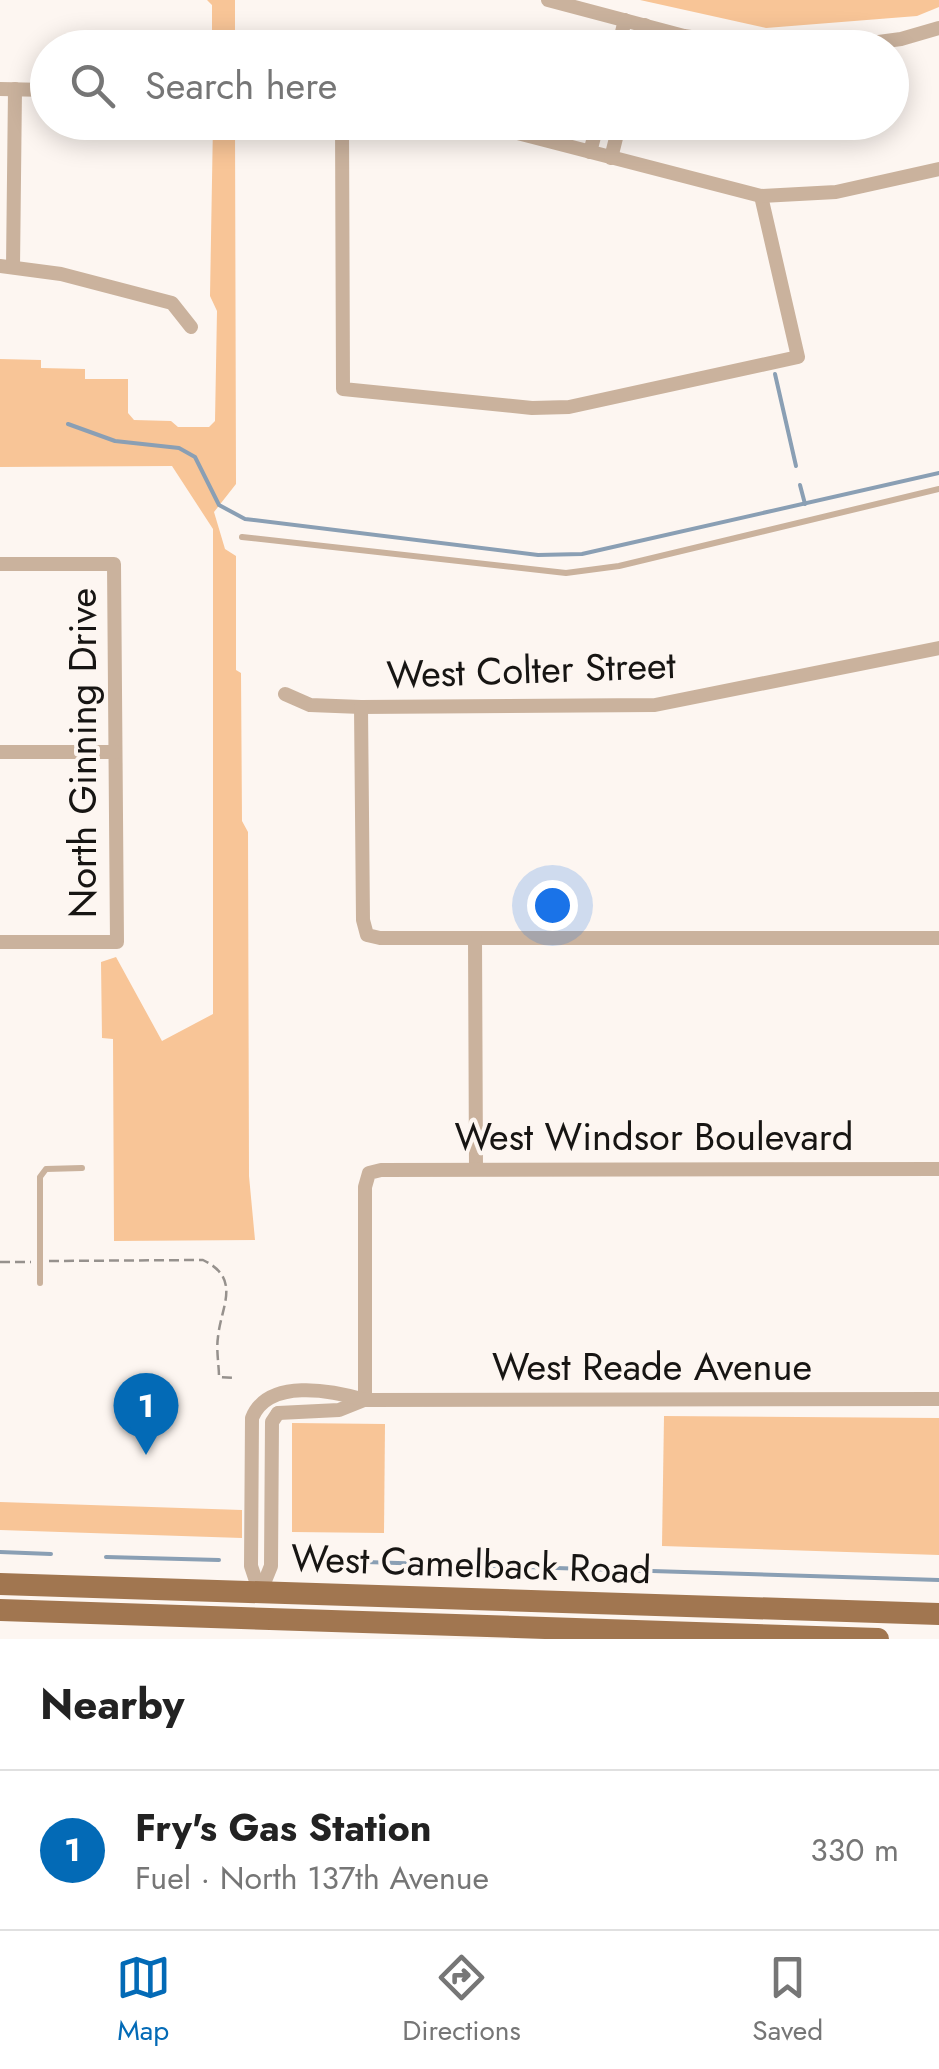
<!DOCTYPE html>
<meta charset="utf-8">
<style>
body{margin:0;font-family:Jost,sans-serif;background:#f2f2f2;color:#222}
.you{position:absolute;left:552px;top:905px;width:35px;height:35px;margin:-25px;border:8px solid #fff;border-radius:50%;background:#1a73e8;box-shadow:0 0 0 15px #1a73e833}
.badge{display:grid;place-items:center;width:65px;height:65px;border-radius:50%;background:#036ab6;color:#fff;font-size:32px;font-weight:700}
.pin{position:absolute;translate:-50% -82px;filter:drop-shadow(0 2px 5px #0008)}
.pin::after{content:'';position:absolute;top:52px;width:35px;height:30px;background:inherit;clip-path:polygon(0 0,100% 0,50% 100%)}
.list{margin:0;padding:0;list-style:none}
h2{display:flex;justify-content:space-between;align-items:center;height:130px;margin:0;padding:0 40px;font-size:42px}
h2 small{font-size:32px;font-weight:400;color:#767676}
.list li{display:grid;grid-template-columns:65px 1fr auto;gap:30px;align-items:center;box-sizing:border-box;height:160px;padding:0 40px;border-top:2px solid #e0e0e0}
.list b{display:block;font-size:38px;white-space:nowrap}
.list p{margin:0;font-size:32px;white-space:nowrap;color:#767676}
.list em{font-size:32px;font-style:normal;color:#767676}
.icon{flex:none;width:55px;height:55px;fill:none;stroke:currentColor;stroke-width:2;stroke-linecap:round;stroke-linejoin:round}
.map{position:relative;flex:none;width:939px;height:1639px;overflow:hidden}
.search{position:absolute;background:#fff;box-shadow:0 5px 25px #0003;left:30px;right:30px;top:30px;height:110px;display:flex;align-items:center;gap:25px;box-sizing:border-box;padding:0 35px;border-radius:55px;color:#767676;font-size:38px}
.sheet{height:290px;background:#fff}
nav{display:flex;justify-content:space-around;align-items:center;box-sizing:border-box;height:140px;border-top:2px solid #e0e0e0;background:#fff;font-size:28px;color:#767676}
nav a{display:grid;justify-items:center;gap:5px}
nav .on{color:#036ab6}
.map>svg:first-child{display:block}
.green{fill:#f8c597}
.lines{fill:none;stroke-linecap:round;stroke-linejoin:round}
.stream{stroke:#8a9fb4;stroke-width:4}
.path{stroke:#96918d;stroke-width:2.5;stroke-dasharray:10 5;stroke-linecap:butt}
.service{stroke:#cab29d;stroke-width:6}
.minor{stroke:#cab29d;stroke-width:14}
.primary{stroke:#a17650;stroke-width:22}
.labels{text-anchor:middle;stroke-width:8;stroke-linejoin:round;paint-order:stroke}
.street-label{font-size:38px;fill:#171513;stroke:#fdf6f1}
</style>
<div class="map">
<svg width="939" height="1639" viewBox="0 0 939 1639">
<rect width="100%" height="100%" fill="#fdf6f1"/>
<g class="green">
<path d="M207 0H235V47H212V5Z"/>
<path d="M640 0H939V7L917 16 766 28Z"/>
<path d="M213 123H235L236 484 214 512 225 549 236 556V670L241 673 242 821 248 832 249 1176 255 1240 114 1241 113 1039 102 1038 101 962 116 957 162 1041 213 1014V529L172 466 0 467V359L41 360V368L85 369V379H128V413L134 420 171 421 178 427H209L215 421 217 311 210 296Z"/>
<path d="M664 1416 939 1418V1555L662 1546Z"/>
<path d="M292 1423 385 1424 384 1533 292 1532Z"/>
<path d="M0 1502 242 1510V1538L0 1530Z"/>
</g>
<g class="lines">
<g class="stream">
<path d="M775 374 796 466"/>
<path d="M68 424 115 441 179 448 195 457 219 505 245 519 538 555 582 554 939 473"/>
<path d="M800 485 805 504"/>
<path d="M0 1552 51 1554"/>
<path d="M106 1557 219 1560"/>
<path d="M301 1560 939 1580"/>
</g>
<g class="path">
<path d="M49 1261 203 1260C242 1279 221 1306 218 1337 216 1350 219 1365 219 1377L234 1378"/>
<path d="M0 1262H31"/>
</g>
<g class="service">
<path d="M242 537 566 573 619 566 939 489"/>
<path d="M40 1283V1177L46 1169 82 1168"/>
</g>
<g class="minor">
<path d="M548 0 684 36 765 48"/>
<path d="M618 48 625 20"/>
<path d="M640 48 645 25"/>
<path d="M834 48 901 39 939 28"/>
<path d="M0 89 48 90"/>
<path d="M342 122 343 389 532 408 569 407 798 357 761 196"/>
<path d="M475 122 761 196 836 192 939 169"/>
<path d="M590 152 598 122"/>
<path d="M611 158 620 122"/>
<path d="M0 266 61 274 172 303 191 327"/>
<path d="M13 267 15 89"/>
<path d="M0 564H114L117 942H0"/>
<path d="M285 694 310 705 361 707 655 705 939 648"/>
<path d="M361 707 363 920 367 935 380 938H939"/>
<path d="M0 752H115"/>
<path d="M475 938 476 1169"/>
<path d="M365 1400V1187L369 1173 381 1170 939 1169"/>
<path d="M278 1413 339 1410 364 1400"/>
<path d="M260 1593 251 1566 252 1418C268 1378 331 1390 365 1400L939 1399"/>
<path d="M260 1593 271 1566 272 1422 278 1413"/>
</g>
<g class="primary">
<path d="M0 1584 939 1614"/>
<path d="M0 1610 878 1639"/>
</g>
</g>
<g class="labels">
<g class="street-label">
<text transform="translate(531 670) rotate(-2)" y="13">West Colter Street</text>
<text transform="translate(83 753) rotate(-90)" y="13">North Ginning Drive</text>
<text x="654" y="1150">West Windsor Boulevard</text>
<text x="652" y="1380">West Reade Avenue</text>
<text transform="translate(471 1564) rotate(2)" y="13">West Camelback Road</text>
</g>
</g>
</svg>
<div class="you"></div>
<div class="pin badge" style="left:146px;top:1455px">1</div>
<div class="search"><svg class="icon" aria-label="search" viewBox="0 0 24 24"><circle cx="10" cy="10" r="6"/><path d="M15 15l6 6"/></svg>Search here</div>
</div>
<section class="sheet">
<h2>Nearby<small></small></h2>
<ul class="list">
<li><span class="badge">1</span><div><b>Fry's Gas Station</b><p>Fuel · North 137th Avenue</p></div><em>330 m</em></li>
</ul>
</section>
<nav>
<a class="on"><svg class="icon" aria-label="map" viewBox="0 0 24 24"><path d="M3 6l6-2 6 2 6-2v14l-6 2-6-2-6 2zM9 4v14M15 6v14"/></svg>Map</a>
<a><svg class="icon" aria-label="directions" viewBox="0 0 24 24"><path d="M12 3l9 9-9 9-9-9zM9 14v-3h6M13 9l2 2-2 2"/></svg>Directions</a>
<a><svg class="icon" aria-label="saved" viewBox="0 0 24 24"><path d="M7 4h10v16l-5-4-5 4z"/></svg>Saved</a>
</nav>
